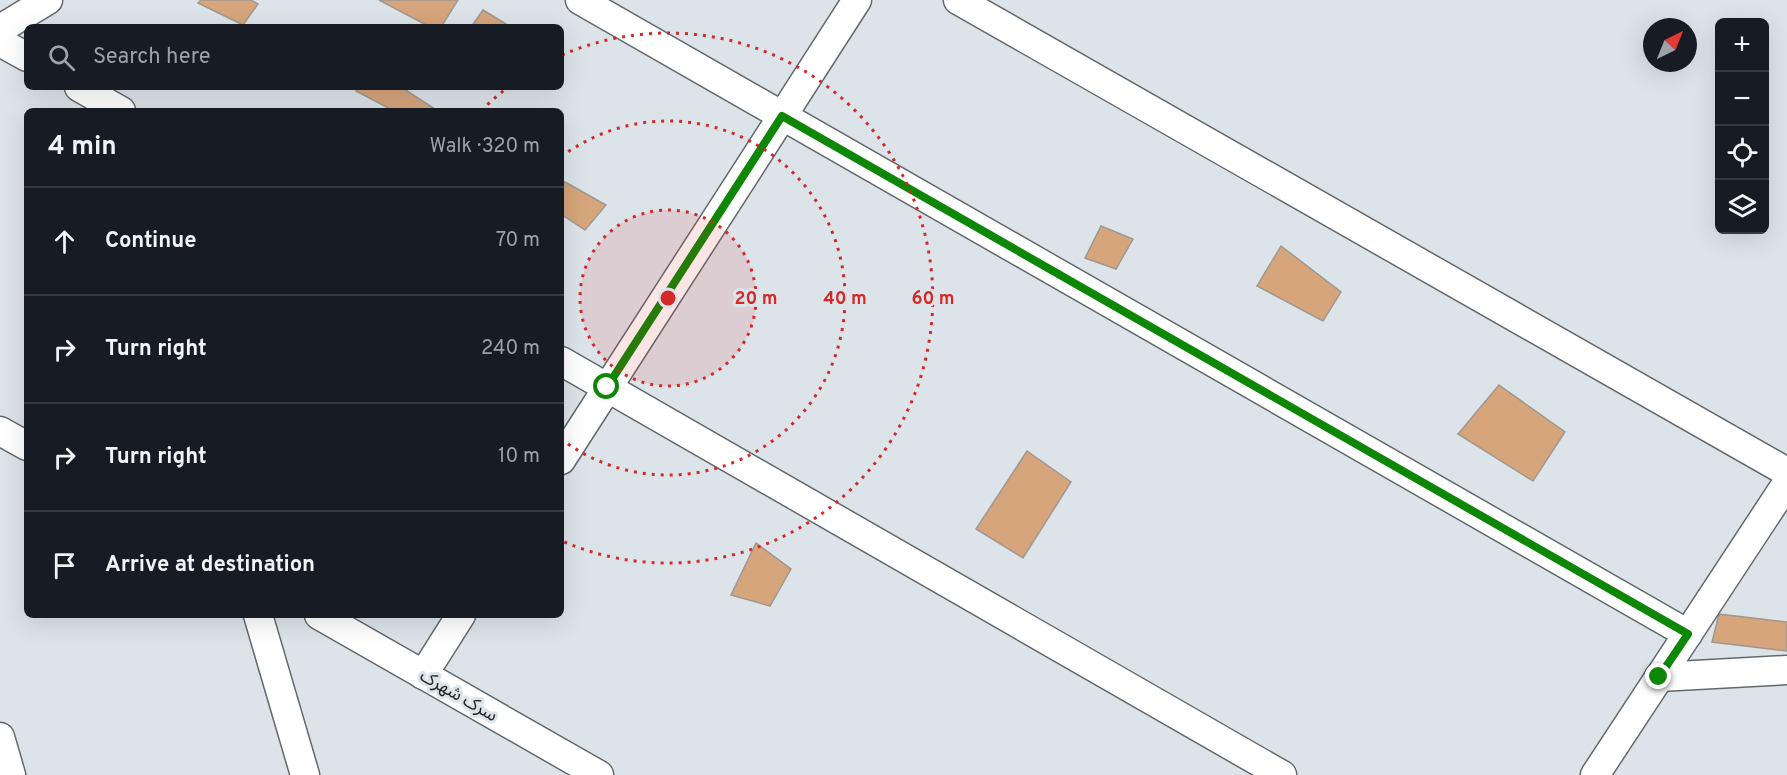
<!DOCTYPE html>
<meta charset="utf-8">
<style>
body{margin:0;font-family:Overpass,"Noto Sans Arabic",sans-serif;background:#242831;color:#f1f3f6}
.controls{position:absolute;right:18px;top:18px;display:grid;overflow:hidden;border-radius:9px;box-shadow:0 6px 24px #0002}
.controls button{width:54px;height:54px;display:grid;place-items:center;padding:0;border:0;border-bottom:2px solid #363941;background:#171b24;color:#f1f3f6;font:30px sans-serif}
.compass{position:absolute;left:1643px;top:18px;width:54px;height:54px;border-radius:50%;background:#171b24;box-shadow:0 6px 24px #0002;rotate:43deg}
.stop{position:absolute;width:18px;height:18px;margin:-14px;border:4px solid #0e8707;border-radius:50%;background:#fff}
.stop.end{background:#0e8707;border-color:#fff;box-shadow:0 2px 6px #0008}
.list{margin:0;padding:0;list-style:none}
h2{display:flex;justify-content:space-between;align-items:center;height:78px;margin:0;padding:0 24px;font-size:26px}
h2 small{font-size:20px;font-weight:400;color:#9ea1a6}
.list li{display:grid;grid-template-columns:39px 1fr auto;gap:18px;align-items:center;box-sizing:border-box;height:108px;padding:0 24px;border-top:2px solid #363941}
.list b{display:block;font-size:22px;white-space:nowrap}
.list em{font-size:20px;font-style:normal;color:#9ea1a6}
.icon{flex:none;width:33px;height:33px;fill:none;stroke:currentColor;stroke-width:2;stroke-linecap:round;stroke-linejoin:round}
.map{position:relative;flex:none;width:1787px;height:775px;overflow:hidden}
.search{position:absolute;background:#171b24;box-shadow:0 6px 24px #0002;left:24px;top:24px;width:540px;height:66px;display:flex;align-items:center;gap:15px;box-sizing:border-box;padding:0 21px;border-radius:9px;color:#9ea1a6;font-size:22px}
.panel{position:absolute;background:#171b24;box-shadow:0 6px 24px #0002;left:24px;top:108px;width:540px;height:510px;border-radius:9px}
.map>svg:first-child{display:block}
.building{fill:#d6a57b;stroke:#9f9892;stroke-width:1.5}
.lines{fill:none;stroke-linecap:round;stroke-linejoin:round}
.street-casing{stroke:#62696e;stroke-width:31}
.street{stroke:#fff;stroke-width:28}
.route{stroke:#0e8707;stroke-width:8}
.ring{fill:none;stroke:#d62828;stroke-width:3;stroke-dasharray:3 6}
.labels{text-anchor:middle;stroke-width:6;stroke-linejoin:round;paint-order:stroke}
.street-label{font-size:18px;fill:#1f2224;stroke:#dce4ea}
.centre{fill:#d62828;stroke:#dce4ea;stroke-width:3}
.ring-label{font-size:18px;text-anchor:middle;font-weight:bold;fill:#d62828;stroke:#dce4ea;stroke-width:6;stroke-linejoin:round;paint-order:stroke}
</style>
<div class="map">
<svg width="1787" height="775" viewBox="0 0 1787 775">
<rect width="100%" height="100%" fill="#dce4ea"/>
<g class="building">
<path d="M201 0H251L258 4 243 25 198 3Z"/>
<path d="M379 0H458L441 27H430Z"/>
<path d="M483 10 511 27H471Z"/>
<path d="M359 87H401L438 111H394L356 91Z"/>
<path d="M565 182 606 205 585 230 561 214V187Z"/>
<path d="M1101 226 1133 239 1116 269 1085 258Z"/>
<path d="M1281 246 1341 292 1323 321 1257 286Z"/>
<path d="M1499 385 1565 432 1533 481 1458 434Z"/>
<path d="M1027 451 1071 482 1023 558 976 529Z"/>
<path d="M756 543 791 569 770 606 731 595Z"/>
<path d="M1719 614 1787 622V651L1712 642Z"/>
</g>
<g class="lines">
<g class="street-casing">
<g id="street">
<path d="M580 0 1688 634"/>
<path d="M958 0 1787 472"/>
<path d="M0 29 48 0"/>
<path d="M0 42 27 57"/>
<path d="M79 87 121 111"/>
<path d="M561 361 1282 775"/>
<path d="M0 431 27 446"/>
<path d="M561 460 857 0"/>
<path d="M258 615 305 775"/>
<path d="M319 615 599 775"/>
<path d="M423 675 461 615"/>
<path d="M1659 677 1787 670"/>
<path d="M0 737 11 775"/>
<path d="M1595 775 1787 483"/>
</g>
</g>
<use href="#street" class="street"/>
</g>
<g class="lines">
<path class="route" d="M607 387 782 116 1688 634 1659 677"/>
</g>
<circle cx="668" cy="298" r="88" fill="#d62828" fill-opacity=".12"/>
<g class="ring">
<circle cx="668" cy="298" r="88"/>
<path d="M561 157A177 177 0 1 1 561 439"/>
<path d="M481 111A265 265 0 0 1 507 88M562 55A265 265 0 1 1 562 541"/>
</g>
<g class="labels">
<g class="street-label">
<text transform="translate(459 695) rotate(30)" y="6">سرک شهرک</text>
</g>
</g>
<circle cx="668" cy="298" r="9" class="centre"/>
<g class="ring-label">
<text x="756" y="304">20 m</text>
<text x="845" y="304">40 m</text>
<text x="933" y="304">60 m</text>
</g>
</svg>
<div class="controls">
<button>+</button>
<button>−</button>
<button><svg class="icon" aria-label="locate" viewBox="0 0 24 24"><circle cx="12" cy="12" r="6"/><path d="M12 2v4M12 18v4M2 12h4M18 12h4"/></svg></button>
<button><svg class="icon" aria-label="layers" viewBox="0 0 24 24"><path d="M12 4l9 5-9 5-9-5zM3 14l9 5 9-5"/></svg></button>
</div>
<svg class="compass" viewBox="-18 -18 36 36"><path d="M0-13l5 13h-10z" fill="#e53935"/><path d="M0 13l5-13h-10z" fill="#9ea1a6"/></svg>
<div class="stop" style="left:607px;top:387px"></div>
<div class="stop end" style="left:1659px;top:677px"></div>
<div class="search"><svg class="icon" aria-label="search" viewBox="0 0 24 24"><circle cx="10" cy="10" r="6"/><path d="M15 15l6 6"/></svg>Search here</div>
<section class="panel">
<h2>4 min<small>Walk · 320 m</small></h2>
<ul class="list">
<li><svg class="icon" aria-label="ahead" viewBox="0 0 24 24"><path d="M12 20V5M6 11l6-6 6 6"/></svg><div><b>Continue</b></div><em>70 m</em></li>
<li><svg class="icon" aria-label="right" viewBox="0 0 24 24"><path d="M7 20v-9h11M14 6l5 5-5 5"/></svg><div><b>Turn right</b></div><em>240 m</em></li>
<li><svg class="icon" aria-label="right" viewBox="0 0 24 24"><path d="M7 20v-9h11M14 6l5 5-5 5"/></svg><div><b>Turn right</b></div><em>10 m</em></li>
<li><svg class="icon" aria-label="arrive" viewBox="0 0 24 24"><path d="M6 21V4h12l-3 4 3 4H6"/></svg><div><b>Arrive at destination</b></div></li>
</ul>
</section>
</div>
